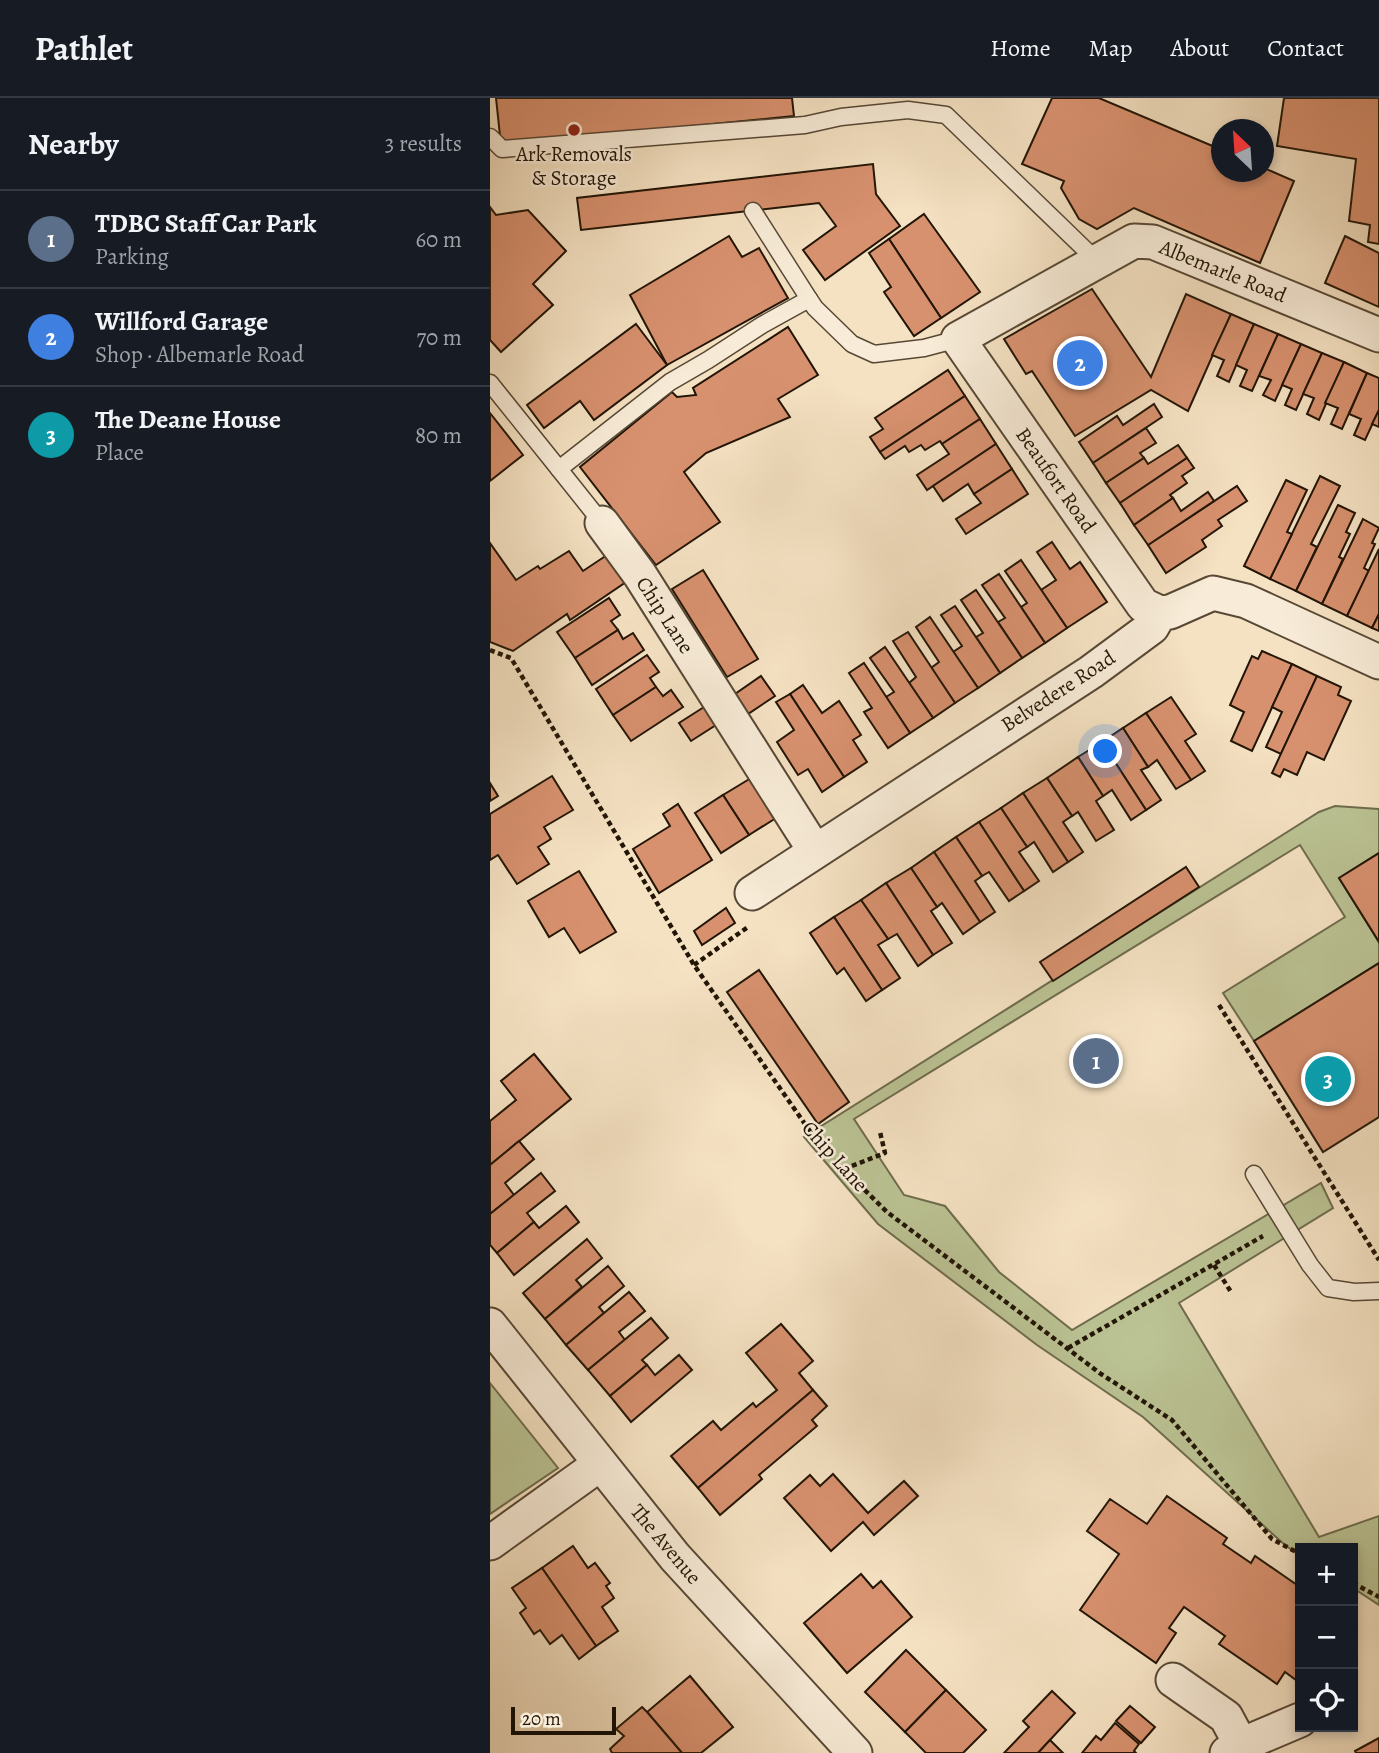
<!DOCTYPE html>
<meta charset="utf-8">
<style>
body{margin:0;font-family:Alegreya,serif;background:#242831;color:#f1f3f6}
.controls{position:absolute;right:21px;bottom:21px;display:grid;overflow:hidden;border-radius:0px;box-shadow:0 4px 10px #0003}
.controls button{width:63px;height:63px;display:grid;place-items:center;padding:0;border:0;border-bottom:2px solid #363941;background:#171b24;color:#f1f3f6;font:35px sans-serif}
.compass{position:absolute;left:721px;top:21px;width:63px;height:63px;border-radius:50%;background:#171b24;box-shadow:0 4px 10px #0003;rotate:335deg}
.scale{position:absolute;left:21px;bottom:18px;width:105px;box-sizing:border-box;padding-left:7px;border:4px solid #221506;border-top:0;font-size:19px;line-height:24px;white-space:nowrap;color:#221506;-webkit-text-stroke:5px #f8ecd8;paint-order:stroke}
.you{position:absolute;left:616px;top:654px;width:24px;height:24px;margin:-18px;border:5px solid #fff;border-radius:50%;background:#1a73e8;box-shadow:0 0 0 10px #1a73e833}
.badge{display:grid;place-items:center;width:46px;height:46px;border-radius:50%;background:#c59692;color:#fff;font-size:23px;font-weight:700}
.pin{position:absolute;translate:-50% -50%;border:4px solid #fff;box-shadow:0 2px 7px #0006}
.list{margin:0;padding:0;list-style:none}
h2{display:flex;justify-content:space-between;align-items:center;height:91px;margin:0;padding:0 28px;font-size:30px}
h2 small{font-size:23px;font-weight:400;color:#9ea1a6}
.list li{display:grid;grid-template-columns:46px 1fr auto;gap:21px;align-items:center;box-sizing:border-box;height:98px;padding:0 28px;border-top:2px solid #363941}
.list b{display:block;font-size:26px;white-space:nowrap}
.list p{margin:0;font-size:23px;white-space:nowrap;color:#9ea1a6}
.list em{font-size:23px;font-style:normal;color:#9ea1a6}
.icon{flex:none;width:38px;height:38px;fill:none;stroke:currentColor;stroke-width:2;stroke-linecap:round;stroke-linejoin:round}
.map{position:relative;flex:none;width:889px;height:1655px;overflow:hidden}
header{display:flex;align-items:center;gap:42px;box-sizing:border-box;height:98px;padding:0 35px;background:#171b24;border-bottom:2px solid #363941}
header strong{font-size:33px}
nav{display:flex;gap:38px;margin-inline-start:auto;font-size:24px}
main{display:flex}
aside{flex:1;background:#171b24}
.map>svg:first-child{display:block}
.green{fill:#bbc394;stroke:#6e6c4d;stroke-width:2}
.building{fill:#d8916f;stroke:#221506;stroke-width:2}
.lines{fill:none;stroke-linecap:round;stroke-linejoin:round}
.service-casing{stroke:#574835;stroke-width:19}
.minor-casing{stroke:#574835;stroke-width:37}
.path{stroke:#221506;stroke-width:4.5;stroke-dasharray:5 3.5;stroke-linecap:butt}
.service{stroke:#f8ecd8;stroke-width:16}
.minor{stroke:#f8ecd8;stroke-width:33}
.poi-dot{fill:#8f2418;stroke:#f8ecd8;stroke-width:2.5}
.labels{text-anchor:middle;stroke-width:5;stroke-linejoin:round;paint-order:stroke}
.poi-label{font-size:21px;fill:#221506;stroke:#f8ecd8}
.street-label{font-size:21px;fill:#221506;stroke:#f8ecd8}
</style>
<header>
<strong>Pathlet</strong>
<nav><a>Home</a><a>Map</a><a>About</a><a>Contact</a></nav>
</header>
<main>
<aside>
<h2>Nearby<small>3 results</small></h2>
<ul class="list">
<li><span class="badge" style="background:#5c6f8a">1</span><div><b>TDBC Staff Car Park</b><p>Parking</p></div><em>60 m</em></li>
<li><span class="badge" style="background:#3f7fe0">2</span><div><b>Willford Garage</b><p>Shop · Albemarle Road</p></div><em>70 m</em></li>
<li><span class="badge" style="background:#0f9aa8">3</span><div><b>The Deane House</b><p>Place</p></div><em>80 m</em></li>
</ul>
</aside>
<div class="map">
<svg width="889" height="1655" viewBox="0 0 889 1655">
<rect width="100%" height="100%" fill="#f5e2c3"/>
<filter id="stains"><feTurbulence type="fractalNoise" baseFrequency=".00286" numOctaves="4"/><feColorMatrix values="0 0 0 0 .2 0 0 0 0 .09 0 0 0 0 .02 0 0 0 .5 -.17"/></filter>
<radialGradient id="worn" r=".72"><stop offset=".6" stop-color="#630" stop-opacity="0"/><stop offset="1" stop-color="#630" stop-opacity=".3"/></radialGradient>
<g class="green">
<path d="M845 708 889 711V755L849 780 889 844V865L764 943 733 895 855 819 810 747 364 1021 414 1097 455 1108 509 1174 582 1232 831 1085 843 1110 689 1205 829 1439 889 1418V1507L863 1490V1450H810V1457L796 1448 653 1319 547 1247 388 1126 314 1039 829 714Z"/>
<path d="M0 1285 68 1370 0 1416Z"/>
</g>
<g class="building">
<path d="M6 0H302L304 18 11 47Z"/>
<path d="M562 0H609L732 52V74H774V70L804 83 770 165 644 110 607 131 589 121 571 90 574 83 532 66Z"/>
<path d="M794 0H889V146L878 144 880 127 859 123 866 61 787 48Z"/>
<path d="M383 66 386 96 410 128 335 182 313 152 346 128 329 105 91 132 87 100Z"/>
<path d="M0 109 6 117 38 112 76 153 43 186 63 207 11 254 0 242Z"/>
<path d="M434 116 490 194 451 220 399 141Z"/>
<path d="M239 138 252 159 269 150 298 200 177 267 140 197Z"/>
<path d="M855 138 889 155V209L835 185Z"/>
<path d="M399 141 451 220 424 238 394 194 401 189 379 155Z"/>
<path d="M602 191 661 279 696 196 741 216 698 313 661 292 585 338 542 273 536 276 514 241Z"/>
<path d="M741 216 764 226 739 284 727 278 734 262 722 257Z"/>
<path d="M146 226 177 267 104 322 90 303 54 330 37 307Z"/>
<path d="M764 226 788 236 762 293 750 288 757 272 746 267Z"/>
<path d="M298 229 328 277 288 301 300 319 216 355 194 374 230 424 166 467 90 369 182 294 187 299 206 297 203 290Z"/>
<path d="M788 236 811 246 785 303 773 297 781 282 769 278Z"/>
<path d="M811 246 832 255 806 312 795 307 802 291 792 287Z"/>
<path d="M832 255 854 264 829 322 817 316 824 300 813 296Z"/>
<path d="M854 264 877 275 852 331 841 326 848 310 835 305Z"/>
<path d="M458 272 475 298 390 354 380 339 393 331 385 320Z"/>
<path d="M877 275 889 280V312L875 342 864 337 871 321 859 316Z"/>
<path d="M475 298 490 321 452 346 450 343 435 352 431 347 419 354 415 348 395 361 390 354Z"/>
<path d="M664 306 672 319 603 365 589 344 627 318 633 327Z"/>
<path d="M889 312V329L882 326Z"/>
<path d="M0 315 33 357 0 383Z"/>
<path d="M490 321 506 346 437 392 427 377 459 356 452 346Z"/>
<path d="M656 330 666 345 650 355 654 360 616 385 603 365Z"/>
<path d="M506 346 522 371 484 396 478 386 453 403 443 388Z"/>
<path d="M688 347 697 360 630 405 616 385 654 360 658 366Z"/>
<path d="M697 360 704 370 692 378 697 385 680 397 683 400 644 427 630 405Z"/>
<path d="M522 371 538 396 476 436 466 421 491 405 484 396Z"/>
<path d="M830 378 850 388 821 446 827 449 806 493 780 481Z"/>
<path d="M796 382 817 392 797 434 802 436 780 481 754 468Z"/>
<path d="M747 388 757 403 728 422 732 428 712 442 716 449 676 475 658 447Z"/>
<path d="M718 394 724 403 658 447 644 427 683 400 691 413Z"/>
<path d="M848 407 865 415 856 434 860 436 849 459 853 461 832 506 806 493Z"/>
<path d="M873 421 889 430 882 445 885 446 874 470 879 473 857 518 832 506Z"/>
<path d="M562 444 580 471 590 464 617 504 577 530 551 492 566 482 547 454Z"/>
<path d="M0 445 26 482 48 468 50 471 79 453 93 473 120 455 139 482 80 522 77 516 23 553 0 544Z"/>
<path d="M889 451V516L882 530 857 518Z"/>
<path d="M531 462 577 530 555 545 531 509 537 505 515 473Z"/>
<path d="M213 472 268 561 237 579 182 491Z"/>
<path d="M509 476 555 545 532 560 508 524 515 520 492 487Z"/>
<path d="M486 492 532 560 510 575 486 539 493 535 471 502Z"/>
<path d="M119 500 130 517 121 523 128 532 85 560 67 534Z"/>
<path d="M465 508 510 575 488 590 463 554 472 548 451 517Z"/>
<path d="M889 516V533L882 530Z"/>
<path d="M440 519 488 590 465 605 441 570 449 564 426 529Z"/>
<path d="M128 532 133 541 143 535 154 552 102 587 85 560Z"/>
<path d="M418 534 465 605 443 620 419 585 426 579 403 543Z"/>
<path d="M395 549 443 620 420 635 396 599 404 594 380 560Z"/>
<path d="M772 553 802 566 762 653 741 643 754 614 740 607 762 558 768 561Z"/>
<path d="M157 557 169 574 160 580 166 589 123 617 106 591Z"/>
<path d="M374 565 420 635 398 650 374 614 382 610 359 575Z"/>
<path d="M802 566 827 578 791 656 776 649 792 614 782 609Z"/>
<path d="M271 578 285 598 258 616 245 596Z"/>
<path d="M827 578 851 589 848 597 861 603 834 662 817 654 807 677 794 671 790 679 782 675Z"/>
<path d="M313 587 332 615 349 603 371 637 363 642 377 664 354 679 300 596Z"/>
<path d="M166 589 173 598 181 592 193 609 141 643 123 617Z"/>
<path d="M300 596 354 679 332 694 318 671 308 677 287 644 304 632 286 604Z"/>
<path d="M681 599 706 636 695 643 715 673 701 682 656 615Z"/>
<path d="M214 609 226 627 201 643 189 625Z"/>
<path d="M656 615 701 682 686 691 667 662 658 669 633 630Z"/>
<path d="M633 630 658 669 651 672 671 702 656 712 612 644Z"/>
<path d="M612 644 656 712 641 722 622 692 613 698 588 659Z"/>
<path d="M588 659 613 698 606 703 624 732 606 743 588 714 582 718 557 680Z"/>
<path d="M62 678 83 712 54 729 61 741 48 749 59 766 27 786 8 757 0 762V716Z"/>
<path d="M261 680 286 720 259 737 233 697Z"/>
<path d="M557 680 582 718 573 724 593 754 578 764 533 695Z"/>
<path d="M0 685 8 698 0 703Z"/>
<path d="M533 695 578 764 563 774 544 744 537 749 511 710Z"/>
<path d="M233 697 259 737 231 755 205 715Z"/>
<path d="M188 706 222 762 169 795 143 751 180 728 173 716Z"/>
<path d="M511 710 537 749 529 754 549 783 534 793 489 724Z"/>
<path d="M489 724 534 793 519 803 499 774 492 778 466 739Z"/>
<path d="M466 739 492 778 485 783 505 814 490 824 444 754Z"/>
<path d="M444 754 490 824 473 836 452 805 447 809 421 770Z"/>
<path d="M889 755V844L849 780Z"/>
<path d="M696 769 709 789 563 883 550 864Z"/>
<path d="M421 770 447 809 441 813 462 845 443 857 396 785Z"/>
<path d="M89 773 126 834 90 855 74 830 59 839 38 803Z"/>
<path d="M396 785 443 857 428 868 407 836 398 841 371 802Z"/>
<path d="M371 802 398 841 388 847 410 880 392 892 344 819Z"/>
<path d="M236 810 245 825 212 847 204 833Z"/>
<path d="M344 819 392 892 376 903 354 870 347 876 320 835Z"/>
<path d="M889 865V1019L833 1054 764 943Z"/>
<path d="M269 872 359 1004 328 1026 237 894Z"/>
<path d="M44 956 81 1001 0 1067V1023L26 1002 11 983Z"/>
<path d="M29 1043 44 1061 15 1085 24 1097 0 1116V1067Z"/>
<path d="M51 1075 65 1093 37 1115 44 1124 7 1155 0 1147V1116Z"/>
<path d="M76 1108 89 1124 24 1177 7 1155 44 1124 49 1130Z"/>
<path d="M97 1141 112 1160 86 1182 92 1189 55 1221 33 1195Z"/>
<path d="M118 1168 134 1188 109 1209 114 1215 76 1247 55 1221Z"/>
<path d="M139 1194 155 1213 129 1234 135 1242 98 1272 76 1247Z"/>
<path d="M161 1220 178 1240 152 1262 157 1267 120 1298 98 1272Z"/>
<path d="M291 1226 323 1263 309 1275 323 1292 208 1390 181 1358 223 1323 231 1332 263 1305 266 1309 287 1292 256 1255Z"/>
<path d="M189 1257 202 1272 141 1324 120 1298 157 1267 165 1277Z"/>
<path d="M323 1292 337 1308 322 1322 327 1328 269 1377 272 1381 230 1417 208 1390Z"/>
<path d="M343 1376 378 1415 414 1383 428 1398 384 1437 373 1424 341 1453 294 1400 320 1377 330 1388Z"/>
<path d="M677 1398 737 1440 733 1446 761 1465 765 1458 810 1489 807 1496 810 1498V1585L795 1574 787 1586 729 1546 735 1538 694 1509 679 1530 686 1535 666 1565 590 1512 629 1456 597 1433 620 1401 657 1426Z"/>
<path d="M83 1448 98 1470 105 1465 120 1485 116 1488 124 1500 112 1509 128 1533 106 1548 52 1470Z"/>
<path d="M52 1470 106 1548 89 1561 72 1537 60 1546 50 1532 44 1536 30 1515 36 1510 22 1490Z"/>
<path d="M371 1476 383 1490 391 1483 422 1519 357 1575 314 1525Z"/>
<path d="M416 1552 456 1592 415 1634 375 1594Z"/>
<path d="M200 1578 243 1629 211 1655H192L157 1614Z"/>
<path d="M456 1592 496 1632 473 1655H436L415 1634Z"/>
<path d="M562 1593 585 1615 548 1655H514L539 1629 533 1623Z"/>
<path d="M640 1608 665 1629 651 1645 626 1623Z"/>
<path d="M152 1609 157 1614 192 1655H122L120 1651 134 1638 126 1631Z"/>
<path d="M625 1625 649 1646 644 1653 646 1655H592L606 1638 611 1642Z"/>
<path d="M889 1640V1655H866L865 1653Z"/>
<path d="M560 1642 573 1655H548Z"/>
</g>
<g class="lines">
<g class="service-casing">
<g id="service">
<path d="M0 39 12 51 315 27 351 19 418 12 456 17 606 162"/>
<path d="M263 113 319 201"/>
<path d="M0 285 69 371"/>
<path d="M112 425 69 371 180 284 218 262 272 227 319 201 325 210 362 246 384 256 434 250 468 241"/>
<path d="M764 1076 820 1167 838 1190 864 1194 889 1193"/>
</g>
</g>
<g class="minor-casing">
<g id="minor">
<path d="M112 425 150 477 325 753"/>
<path d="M670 515 653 507 468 241 644 143 663 144 889 237"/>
<path d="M262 795 601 574 662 529 670 515 680 514 723 495 756 503 889 564"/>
<path d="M0 1227 185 1459 365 1655"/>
<path d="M0 1445 110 1366"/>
<path d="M683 1582 736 1619 751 1647 737 1655"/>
<path d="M751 1647 810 1622"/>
</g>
</g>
<g class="path">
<path d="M0 552 21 560 204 867 331 1049 397 1114 611 1276 682 1322 782 1441 810 1456"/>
<path d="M204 867 258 829"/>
<path d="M729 907 889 1162"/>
<path d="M354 1071 395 1055 390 1034"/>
<path d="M724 1167 741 1194"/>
<path d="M578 1250 773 1138"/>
<path d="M863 1485 889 1499"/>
</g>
<use href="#service" class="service"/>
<use href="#minor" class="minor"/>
</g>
<circle class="poi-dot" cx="84" cy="32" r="7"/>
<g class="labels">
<g class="poi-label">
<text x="84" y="63">Ark Removals<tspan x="84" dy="24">&amp; Storage</tspan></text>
</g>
<g class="street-label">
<text transform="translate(733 173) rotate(22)" y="7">Albemarle Road</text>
<text transform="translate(566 382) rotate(55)" y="7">Beaufort Road</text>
<text transform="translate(175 517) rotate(57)" y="7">Chip Lane</text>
<text transform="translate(568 593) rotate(-33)" y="7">Belvedere Road</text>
<text transform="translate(345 1058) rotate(48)" y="7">Chip Lane</text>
<text transform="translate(176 1446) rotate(50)" y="7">The Avenue</text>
</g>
</g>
<rect width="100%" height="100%" filter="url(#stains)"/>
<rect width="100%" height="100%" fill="url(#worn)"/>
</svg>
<div class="controls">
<button>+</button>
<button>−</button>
<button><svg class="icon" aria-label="locate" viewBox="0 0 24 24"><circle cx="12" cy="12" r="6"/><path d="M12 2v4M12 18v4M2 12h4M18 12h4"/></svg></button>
</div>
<svg class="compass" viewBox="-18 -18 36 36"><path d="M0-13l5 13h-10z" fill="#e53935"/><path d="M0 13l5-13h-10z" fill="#9ea1a6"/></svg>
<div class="scale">20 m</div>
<div class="you"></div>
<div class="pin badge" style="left:606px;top:963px;background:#5c6f8a">1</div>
<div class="pin badge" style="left:590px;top:265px;background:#3f7fe0">2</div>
<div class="pin badge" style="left:838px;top:981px;background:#0f9aa8">3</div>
</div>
</main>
